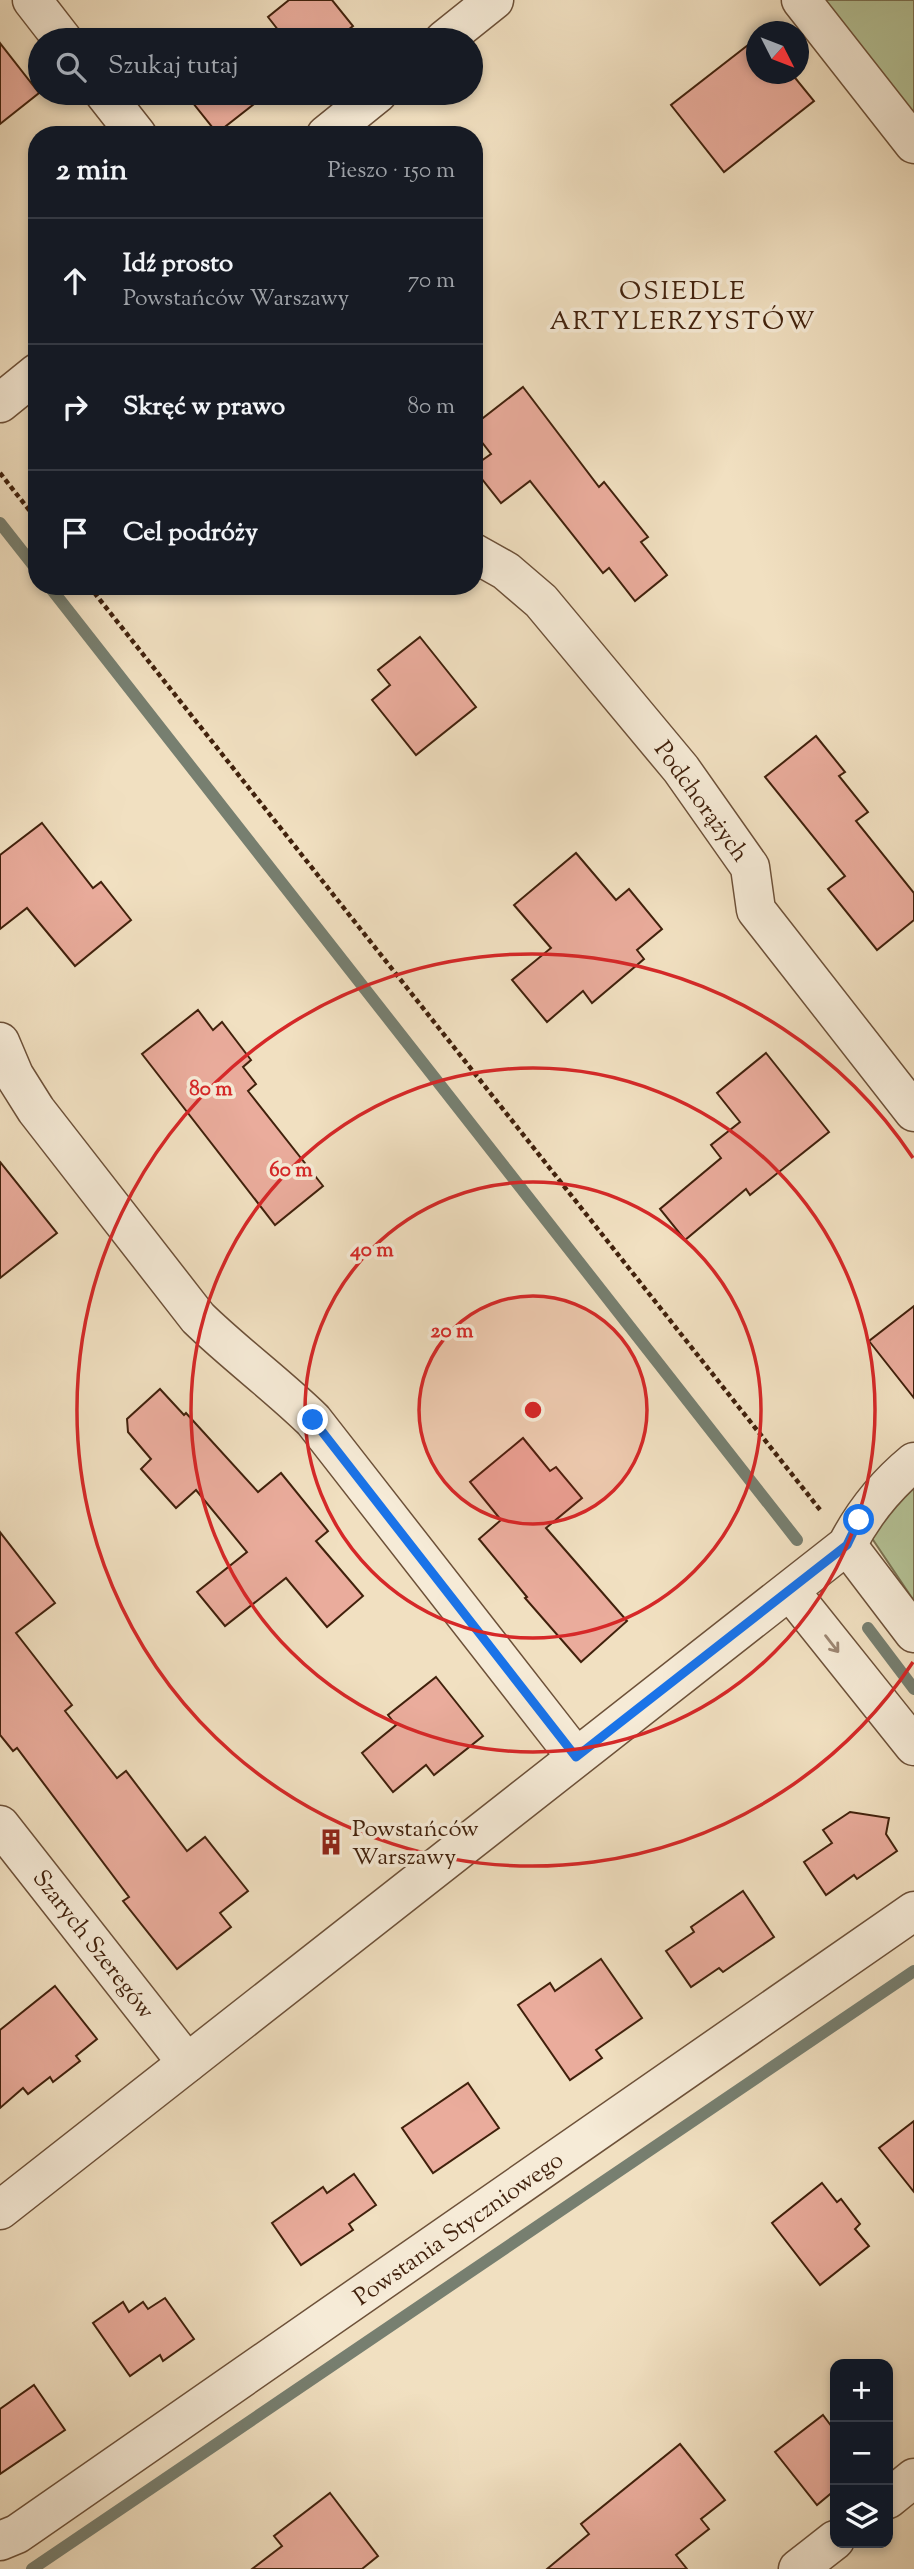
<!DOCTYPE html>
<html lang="pl">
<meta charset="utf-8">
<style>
body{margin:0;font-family:"Sorts Mill Goudy",serif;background:#20242c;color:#f1f3f6}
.controls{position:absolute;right:21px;bottom:21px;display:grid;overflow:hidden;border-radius:14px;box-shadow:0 4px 10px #0003}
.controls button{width:63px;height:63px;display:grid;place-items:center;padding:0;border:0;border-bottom:2px solid #363941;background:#171b24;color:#f1f3f6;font:35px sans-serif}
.compass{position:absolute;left:746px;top:21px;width:63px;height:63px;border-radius:50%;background:#171b24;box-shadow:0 4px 10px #0003;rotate:132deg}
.stop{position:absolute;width:21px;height:21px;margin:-16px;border:5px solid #1a73e8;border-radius:50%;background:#fff}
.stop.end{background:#1a73e8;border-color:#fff;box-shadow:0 2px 7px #0008}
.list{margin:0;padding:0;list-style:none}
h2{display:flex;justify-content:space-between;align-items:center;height:91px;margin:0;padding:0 28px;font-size:30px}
h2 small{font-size:23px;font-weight:400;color:#9ea1a6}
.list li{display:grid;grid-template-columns:46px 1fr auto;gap:21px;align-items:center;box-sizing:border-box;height:126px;padding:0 28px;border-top:2px solid #363941}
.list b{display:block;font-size:26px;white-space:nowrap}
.list p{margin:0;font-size:23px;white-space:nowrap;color:#9ea1a6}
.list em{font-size:23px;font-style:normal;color:#9ea1a6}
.icon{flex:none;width:38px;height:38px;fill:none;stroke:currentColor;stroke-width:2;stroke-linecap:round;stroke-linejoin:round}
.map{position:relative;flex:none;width:914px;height:2569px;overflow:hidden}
.search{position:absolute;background:#171b24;box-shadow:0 4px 10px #0003;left:28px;top:28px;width:455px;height:77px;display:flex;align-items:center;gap:18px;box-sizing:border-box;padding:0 24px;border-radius:38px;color:#9ea1a6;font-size:26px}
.panel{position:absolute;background:#171b24;box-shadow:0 4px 10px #0003;left:28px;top:126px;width:455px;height:469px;border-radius:28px}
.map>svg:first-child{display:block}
.green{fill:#b5c397;stroke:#7b7252;stroke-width:2}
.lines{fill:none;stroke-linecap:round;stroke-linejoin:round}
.stream{stroke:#777f70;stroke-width:12}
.building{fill:#eaac9c;stroke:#41210c;stroke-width:2}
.minor-casing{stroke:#6d5139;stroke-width:41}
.path{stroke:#41210c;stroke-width:4.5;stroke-dasharray:5 3.5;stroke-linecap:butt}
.minor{stroke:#f6ebd7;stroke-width:38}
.oneway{stroke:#9c8672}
.route{stroke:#1a73e8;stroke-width:9}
.ring{fill:none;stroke:#d62828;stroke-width:3.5}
.labels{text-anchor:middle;stroke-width:7;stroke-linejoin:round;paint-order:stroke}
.street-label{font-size:24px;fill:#41210c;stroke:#f6ebd7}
.poi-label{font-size:24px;fill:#41210c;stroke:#f6ebd7;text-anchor:start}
.neighbourhood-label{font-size:26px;letter-spacing:2px;fill:#41210c;stroke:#f6ebd7}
.centre{fill:#d62828;stroke:#f6ebd7;stroke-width:3.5}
.ring-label{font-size:21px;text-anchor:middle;font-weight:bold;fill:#d62828;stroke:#f6ebd7;stroke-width:7;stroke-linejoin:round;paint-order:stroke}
</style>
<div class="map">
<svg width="914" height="2569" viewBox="0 0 914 2569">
<rect width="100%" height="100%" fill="#f1e0c1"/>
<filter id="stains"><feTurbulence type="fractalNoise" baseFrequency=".00286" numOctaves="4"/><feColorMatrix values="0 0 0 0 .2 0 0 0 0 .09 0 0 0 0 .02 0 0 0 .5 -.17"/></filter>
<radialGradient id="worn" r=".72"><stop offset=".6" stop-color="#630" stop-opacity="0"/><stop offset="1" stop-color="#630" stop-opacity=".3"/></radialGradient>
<g class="green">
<path d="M810 0H914V131Z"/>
<path d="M914 1471V1601L855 1513Z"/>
</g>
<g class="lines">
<g class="stream">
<path d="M0 523 37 570"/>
<path d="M49 586 797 1540"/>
<path d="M868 1628 914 1689"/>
<path d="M32 2569 914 1971"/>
</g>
</g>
<g class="building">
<path d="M289 0H332L353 26 335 40H286L268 17Z"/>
<path d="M757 38V74H792L814 101 724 172 671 105Z"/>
<path d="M0 43 39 93 0 124Z"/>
<path d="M185 93H268L217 133Z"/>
<path d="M523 387 599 487 604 482 648 537 641 542 667 575 635 601 609 568 603 573 530 481 501 503 474 469V466L491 454 474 432V425Z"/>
<path d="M420 637 476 707 416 755 372 700 390 685 378 670Z"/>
<path d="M816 736 845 772 839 776 868 812 856 821 914 893V920L877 950 828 889 845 876 765 777Z"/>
<path d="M42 823 93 888 101 882 131 920 75 966 27 908 0 929V855Z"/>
<path d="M576 853 616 900 629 889 662 929 637 950 644 959 592 1003 583 991 547 1022 512 980 551 948 514 905Z"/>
<path d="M198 1010 213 1030 222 1022 251 1060 243 1067 256 1084 248 1091 323 1186 275 1225 142 1054Z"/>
<path d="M766 1053 829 1132 750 1195 746 1189 685 1240 660 1209 721 1158 711 1145 740 1122 717 1093Z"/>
<path d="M0 1162 57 1233 0 1278Z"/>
<path d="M914 1306V1398L869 1341Z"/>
<path d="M160 1389 184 1415 186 1413 258 1492 281 1473 328 1531 316 1541 363 1596 327 1627 286 1578 225 1626 197 1592 247 1552 196 1490 176 1508 141 1469 151 1459 128 1432 127 1419Z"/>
<path d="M523 1438 550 1471 556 1467 582 1498 546 1528 627 1621 581 1662 525 1598 527 1597 479 1539 501 1520 470 1482Z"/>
<path d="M0 1532 55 1603 16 1633 72 1705 65 1711 117 1778 126 1771 187 1851 205 1837 248 1891 220 1913 231 1927 177 1969 123 1901 129 1897 17 1748 13 1751 0 1735Z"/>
<path d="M436 1677 483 1736 434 1775 426 1765 393 1792 362 1753 396 1725 388 1715Z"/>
<path d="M850 1812 889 1818 886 1834 897 1851 857 1879 854 1875 826 1895 804 1862 832 1843 823 1830Z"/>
<path d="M743 1891 774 1937 723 1972 719 1968 691 1987 666 1951 694 1932 691 1927Z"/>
<path d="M601 1959 642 2018 596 2050 602 2058 570 2080 518 2005 550 1983 555 1991Z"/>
<path d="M55 1986 97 2039 76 2056 80 2061 53 2082 50 2077 28 2094 23 2088 0 2108V2030Z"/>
<path d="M468 2083 499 2128 433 2173 402 2128Z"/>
<path d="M914 2121V2192L879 2148Z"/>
<path d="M354 2174 376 2205 349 2224 353 2230 301 2265 272 2223 323 2187 327 2193Z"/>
<path d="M822 2183 837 2202 841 2199 860 2224 855 2229 869 2246 820 2285 772 2223Z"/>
<path d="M165 2298 194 2339 163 2361 160 2355 130 2376 93 2323 123 2302 129 2312 143 2302 148 2309Z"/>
<path d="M34 2385 65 2430 0 2474V2409Z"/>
<path d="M823 2415 835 2431V2490L817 2505 775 2452Z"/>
<path d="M680 2444 725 2500 701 2519 709 2529 676 2555 687 2569H547L589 2534 581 2524Z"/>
<path d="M330 2493 378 2556 362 2569H252L282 2546 274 2536Z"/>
</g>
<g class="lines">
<g class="minor-casing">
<g id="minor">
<path d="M32 0 63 40"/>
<path d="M801 0 914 144"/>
<path d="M444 40 494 0"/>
<path d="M104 93 137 135"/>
<path d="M326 135 378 93"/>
<path d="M0 403 37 373"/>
<path d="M474 553 506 571 541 601 681 769 750 867 756 910 914 1112"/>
<path d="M0 1042 14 1075 36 1110 198 1318C235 1354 276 1384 313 1420L576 1757"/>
<path d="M847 1545 914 1633"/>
<path d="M790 1591 914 1746"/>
<path d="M0 1825 187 2063"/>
<path d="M0 2210 847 1545C864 1512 885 1486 914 1462"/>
<path d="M888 2499 914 2478"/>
<path d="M0 2541 17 2534 914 1911"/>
<path d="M798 2569 835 2540"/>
</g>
</g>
<g class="path">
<path d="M0 473 37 520"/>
<path d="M89 586 821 1511"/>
</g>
<use href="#minor" class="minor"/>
</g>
<defs><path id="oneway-shaft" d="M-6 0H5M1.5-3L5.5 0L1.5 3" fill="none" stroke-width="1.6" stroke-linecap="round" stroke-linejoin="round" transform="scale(1.75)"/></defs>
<use class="oneway" href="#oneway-shaft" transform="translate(832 1644) rotate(52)"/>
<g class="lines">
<path class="route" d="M313 1420 576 1757 847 1545 859 1520"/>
</g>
<circle cx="533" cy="1410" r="114" fill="#d62828" fill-opacity=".12"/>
<g class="ring">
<circle cx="533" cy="1410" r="114"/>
<circle cx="533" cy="1410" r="228"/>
<circle cx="533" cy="1410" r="342"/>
<path d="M913 1662A456 456 0 1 1 913 1158"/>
</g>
<defs>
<g id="building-bare" transform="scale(2.1)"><path d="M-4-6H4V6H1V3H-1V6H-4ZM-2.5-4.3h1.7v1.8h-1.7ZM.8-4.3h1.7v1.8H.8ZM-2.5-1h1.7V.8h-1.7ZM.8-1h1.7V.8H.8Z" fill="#8f2418" stroke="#f6ebd7" stroke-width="2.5" paint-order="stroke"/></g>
</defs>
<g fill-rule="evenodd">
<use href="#building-bare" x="331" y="1842"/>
</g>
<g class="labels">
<g class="street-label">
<text transform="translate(702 801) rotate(54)" y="8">Podchorążych</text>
<text transform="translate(94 1944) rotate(52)" y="8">Szarych Szeregów</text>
<text transform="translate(458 2228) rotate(-35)" y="8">Powstania Styczniowego</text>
</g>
<g class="poi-label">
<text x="352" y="1836">Powstańców<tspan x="352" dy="28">Warszawy</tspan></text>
</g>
<g class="neighbourhood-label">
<text x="683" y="299">OSIEDLE<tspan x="683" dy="30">ARTYLERZYSTÓW</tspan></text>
</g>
</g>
<circle cx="533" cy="1410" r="10" class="centre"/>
<g class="ring-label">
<text x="211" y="1095">80 m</text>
<text x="291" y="1176">60 m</text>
<text x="372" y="1256">40 m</text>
<text x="452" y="1337">20 m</text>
</g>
<rect width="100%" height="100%" filter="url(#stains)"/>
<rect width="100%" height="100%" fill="url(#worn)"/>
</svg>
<div class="controls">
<button>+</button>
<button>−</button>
<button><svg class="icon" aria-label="layers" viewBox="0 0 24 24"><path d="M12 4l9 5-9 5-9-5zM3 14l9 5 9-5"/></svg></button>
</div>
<svg class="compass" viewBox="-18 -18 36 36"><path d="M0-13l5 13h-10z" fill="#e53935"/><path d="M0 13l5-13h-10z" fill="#9ea1a6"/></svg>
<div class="stop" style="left:859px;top:1520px"></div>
<div class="stop end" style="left:313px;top:1420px"></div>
<div class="search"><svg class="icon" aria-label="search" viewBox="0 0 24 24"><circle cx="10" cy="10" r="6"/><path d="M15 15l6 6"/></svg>Szukaj tutaj</div>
<section class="panel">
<h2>2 min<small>Pieszo · 150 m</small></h2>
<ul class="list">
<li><svg class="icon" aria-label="ahead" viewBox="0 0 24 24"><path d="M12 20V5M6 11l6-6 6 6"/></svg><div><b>Idź prosto</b><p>Powstańców Warszawy</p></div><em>70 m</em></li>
<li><svg class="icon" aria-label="right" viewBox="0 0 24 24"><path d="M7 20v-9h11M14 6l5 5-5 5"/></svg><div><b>Skręć w prawo</b></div><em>80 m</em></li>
<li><svg class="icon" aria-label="arrive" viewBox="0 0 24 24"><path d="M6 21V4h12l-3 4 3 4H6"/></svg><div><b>Cel podróży</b></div></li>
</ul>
</section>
</div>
